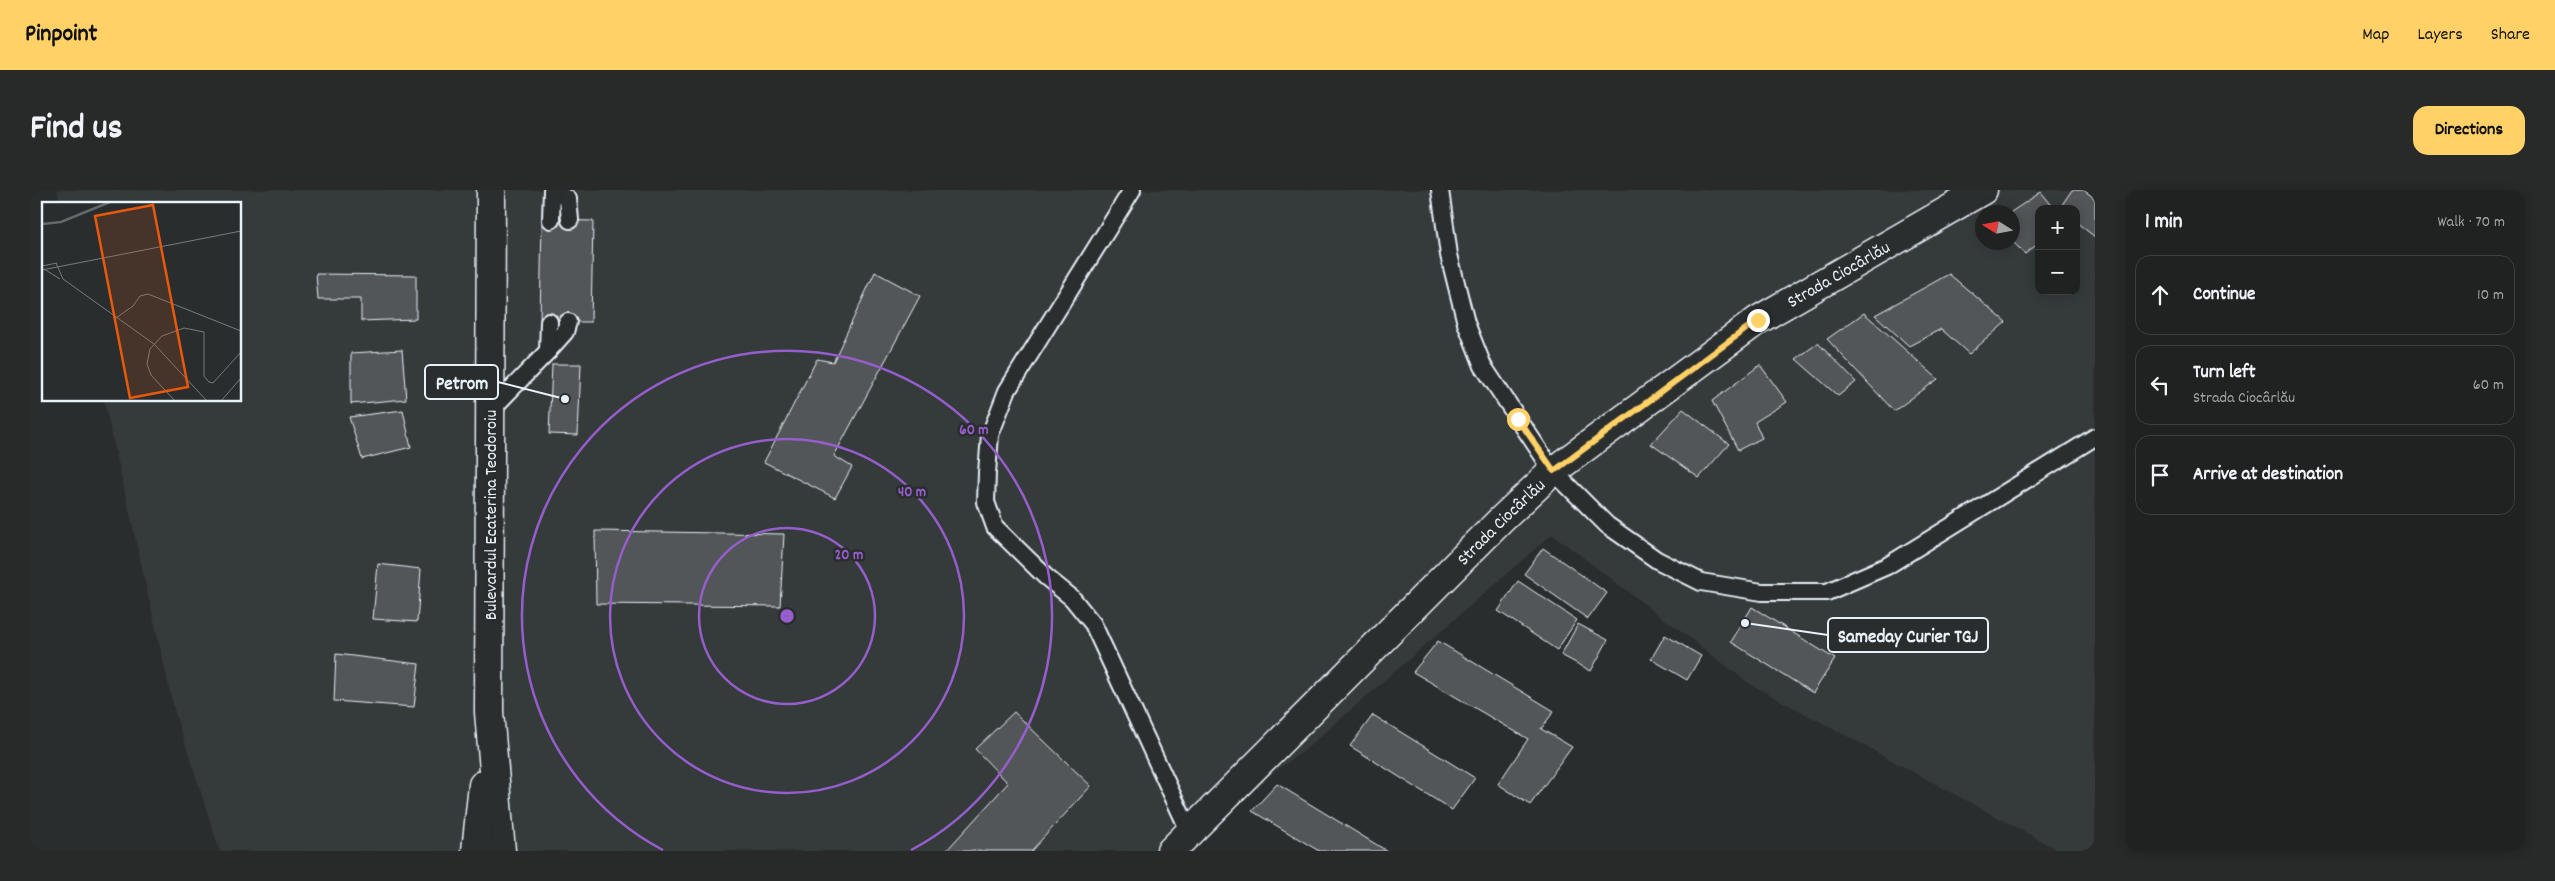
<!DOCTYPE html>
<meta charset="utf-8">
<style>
body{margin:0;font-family:Dekko,sans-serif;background:#282a2a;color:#f1f3f6}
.controls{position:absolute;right:15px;top:15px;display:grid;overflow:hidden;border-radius:10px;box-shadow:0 2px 12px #0003}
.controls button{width:45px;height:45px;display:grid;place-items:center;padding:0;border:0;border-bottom:1px solid #3d3f40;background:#202222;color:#f1f3f6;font:25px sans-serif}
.compass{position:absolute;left:1945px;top:15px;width:45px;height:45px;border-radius:50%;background:#202222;box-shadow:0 2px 12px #0003;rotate:281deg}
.stop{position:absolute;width:15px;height:15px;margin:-11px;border:4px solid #ffd166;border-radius:50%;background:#fff}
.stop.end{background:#ffd166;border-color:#fff;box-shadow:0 1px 5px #0008}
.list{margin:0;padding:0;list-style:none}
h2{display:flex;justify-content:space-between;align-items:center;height:65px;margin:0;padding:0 20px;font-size:21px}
h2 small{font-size:16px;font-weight:400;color:#a2a4a5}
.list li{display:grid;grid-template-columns:32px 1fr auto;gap:15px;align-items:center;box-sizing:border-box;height:80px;margin:0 10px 10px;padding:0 10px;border:1px solid #3d3f40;border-radius:15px}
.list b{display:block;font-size:19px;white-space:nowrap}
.list p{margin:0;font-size:16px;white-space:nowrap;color:#a2a4a5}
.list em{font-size:16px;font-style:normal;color:#a2a4a5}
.icon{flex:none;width:28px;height:28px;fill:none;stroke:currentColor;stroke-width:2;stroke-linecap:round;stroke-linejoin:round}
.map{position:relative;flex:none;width:2065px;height:661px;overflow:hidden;border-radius:15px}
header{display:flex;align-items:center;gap:30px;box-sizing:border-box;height:70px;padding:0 25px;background:#ffd166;color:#111}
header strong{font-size:24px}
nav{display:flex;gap:28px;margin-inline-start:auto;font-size:18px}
.intro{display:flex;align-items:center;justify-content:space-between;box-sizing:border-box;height:120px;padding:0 30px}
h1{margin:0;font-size:35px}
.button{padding:12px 22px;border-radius:15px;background:#ffd166;color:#111;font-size:18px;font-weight:700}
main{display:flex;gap:30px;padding:0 30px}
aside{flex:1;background:#202222;border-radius:15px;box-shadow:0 2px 12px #0003}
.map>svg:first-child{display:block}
.built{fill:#363a3b;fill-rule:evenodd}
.building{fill:#535759;stroke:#e8f1f8}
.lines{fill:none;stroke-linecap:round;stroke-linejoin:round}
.lane-casing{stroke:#e8f1f8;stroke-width:20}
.secondary-casing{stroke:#e8f1f8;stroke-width:31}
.primary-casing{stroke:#e8f1f8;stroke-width:31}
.lane{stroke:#2a2d2e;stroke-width:16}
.secondary{stroke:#2a2d2e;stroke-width:28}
.primary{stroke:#2a2d2e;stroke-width:28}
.route{stroke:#ffd166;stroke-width:6}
.ring{fill:none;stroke:#965dcd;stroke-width:2.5}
.labels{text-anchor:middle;stroke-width:5;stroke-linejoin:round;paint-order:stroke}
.street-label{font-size:18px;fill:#e8f1f8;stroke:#2a2d2e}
.inset-river{fill:none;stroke:#63686b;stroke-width:2.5}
.inset-road{fill:none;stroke:#767b7f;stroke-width:1}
.view{fill:#e8590c;fill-opacity:0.15;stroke:#e8590c;stroke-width:2.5}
.inset-edge{fill:none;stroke:#e8f1f8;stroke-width:2.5}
.centre{fill:#965dcd;stroke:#2a2d2e;stroke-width:2.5}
.ring-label{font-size:15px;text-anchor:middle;font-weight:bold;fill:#965dcd;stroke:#2a2d2e;stroke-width:5;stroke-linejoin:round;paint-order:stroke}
.leader{fill:none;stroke:#e8f1f8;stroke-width:2}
.callout-dot{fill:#e8f1f8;stroke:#2a2d2e;stroke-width:2}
.callout{fill:#2a2d2e;stroke:#e8f1f8;stroke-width:2}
.callout-label{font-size:19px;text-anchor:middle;font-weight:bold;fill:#e8f1f8}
</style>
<header>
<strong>Pinpoint</strong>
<nav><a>Map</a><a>Layers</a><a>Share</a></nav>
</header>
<div class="intro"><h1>Find us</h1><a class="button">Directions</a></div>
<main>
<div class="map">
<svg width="2065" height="661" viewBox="0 0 2065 661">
<rect width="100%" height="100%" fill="#2a2d2e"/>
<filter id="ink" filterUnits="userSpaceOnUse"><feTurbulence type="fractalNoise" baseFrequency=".02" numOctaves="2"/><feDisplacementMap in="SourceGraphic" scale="10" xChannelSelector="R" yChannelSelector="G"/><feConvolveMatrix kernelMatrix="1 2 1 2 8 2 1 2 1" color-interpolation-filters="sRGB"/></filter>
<g filter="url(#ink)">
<path class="built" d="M27 0H2065V661H2030L1720 494 1522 344 1274 561 1163 638 1135 661H190L145 523 74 210H210V14H30ZM2009 19H2046V101H2009ZM1952 22H1982V52H1952Z"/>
<g class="building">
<path d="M2042 0H2054L2065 9V47L2046 32V19H2029Z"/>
<path d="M2011 2 2025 19H2009V53L1995 64 1982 51 1981 22Z"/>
<path d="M512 30 563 31 561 132H510Z"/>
<path d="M845 82 890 106 804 266 822 277 805 308 734 272 787 169 803 172Z"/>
<path d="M286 84 386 85V129L331 131V109H288Z"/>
<path d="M1919 84 1976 132 1939 164 1911 139 1879 156 1845 125Z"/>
<path d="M1834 123 1908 189 1864 221 1797 149Z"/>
<path d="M1788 153 1826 192 1808 206 1766 169Z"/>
<path d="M372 160 376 209 321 214V163Z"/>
<path d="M522 174H551L548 245 519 244Z"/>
<path d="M1730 175 1757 212 1725 232 1732 248 1708 260 1682 211Z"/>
<path d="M1653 219 1699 254 1669 288 1621 254Z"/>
<path d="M373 220 381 257 332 269 319 227Z"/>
<path d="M565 341 754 344 750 416 566 414Z"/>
<path d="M1513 358 1577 403 1558 429 1494 384Z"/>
<path d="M348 374 391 379 387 432 343 429Z"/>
<path d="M1488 391 1547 430 1527 460 1468 421Z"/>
<path d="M1722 417 1805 469 1783 503 1701 452Z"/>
<path d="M1548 434 1578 450 1561 481 1531 465Z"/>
<path d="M1635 445 1671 466 1657 490 1621 469Z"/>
<path d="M1408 451 1524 521 1511 539 1542 557 1500 615 1468 594 1498 549 1383 482Z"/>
<path d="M306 464 389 474 384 517 304 511Z"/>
<path d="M984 522 1061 596 1001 661H916L978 593 945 559Z"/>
<path d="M1343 525 1445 588 1422 620 1320 556Z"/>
<path d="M1247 594 1357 661H1289L1222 621Z"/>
</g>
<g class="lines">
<g class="lane-casing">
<g id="lane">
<path d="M524 0 538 9 540 30"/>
<path d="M1102 0 977 201 960 245 957 283 956 312 965 337 1016 387 1042 408 1063 434 1160 643"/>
<path d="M1410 0 1419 65 1436 133 1453 176 1523 281 1577 335 1627 370 1671 392 1732 402H1797L1857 376 2065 247"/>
<path d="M521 30 522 0"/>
<path d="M518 161 535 142 538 132"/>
<path d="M460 221 518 161 519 132"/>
</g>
</g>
<g class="secondary-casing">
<g id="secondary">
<path id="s1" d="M1141 661 1471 330 1523 281 1728 130 1953 0"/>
</g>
</g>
<g class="primary-casing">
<g id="primary">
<path d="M461 0 459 522 471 661"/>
<path d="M446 661 453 595"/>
</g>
</g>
<use href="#lane" class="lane"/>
<use href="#secondary" class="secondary"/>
<use href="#primary" class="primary"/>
</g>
</g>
<g class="lines" filter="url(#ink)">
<path class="route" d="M1488 229 1524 281 1728 130"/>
</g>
<g class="ring">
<circle cx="757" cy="426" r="88"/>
<circle cx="757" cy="426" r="177"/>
<path d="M633 660A265 265 0 1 1 881 660"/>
</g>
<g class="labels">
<g class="street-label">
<text dy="6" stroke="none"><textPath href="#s1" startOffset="886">Strada Ciocârlău</textPath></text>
<text transform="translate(460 325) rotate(-90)" y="6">Bulevardul Ecaterina Teodoroiu</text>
<text dy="6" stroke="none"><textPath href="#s1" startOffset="466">Strada Ciocârlău</textPath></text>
</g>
</g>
<g transform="translate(12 12)">
<rect width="199" height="199" fill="#2a2d2e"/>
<path class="inset-river" d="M0 22 19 20 68 0"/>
<path class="inset-road" d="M14 61 21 77 112 142 165 199M0 64 15 61M2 67 18 77M0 68 199 29M74 116 91 104 98 94 106 92 199 129M133 199 109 173 105 162 108 147 120 134 142 126 162 130V174L167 180 171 181 199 150M179 199 199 176"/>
<path class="view" d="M111 3 146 185 88 196 53 14Z"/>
<rect width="199" height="199" class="inset-edge"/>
</g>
<circle cx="757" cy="426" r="8" class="centre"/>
<g class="ring-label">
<text x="944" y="244">60 m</text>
<text x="882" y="306">40 m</text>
<text x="819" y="369">20 m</text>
</g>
<path class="leader" d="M535 209L468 192M1715 433L1798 445"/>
<g class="callout-dot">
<circle cx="535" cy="209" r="5"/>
<circle cx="1715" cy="433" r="5"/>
</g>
<g class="callout">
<rect x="395" y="175" width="73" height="34" rx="5"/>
<rect x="1798" y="428" width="160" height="34" rx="5"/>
</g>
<g class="callout-label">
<text x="432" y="199">Petrom</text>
<text x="1878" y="452">Sameday Curier TGJ</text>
</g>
</svg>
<div class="controls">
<button>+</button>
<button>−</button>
</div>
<svg class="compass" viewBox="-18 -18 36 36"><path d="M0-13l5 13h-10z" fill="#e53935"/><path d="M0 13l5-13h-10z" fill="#a2a4a5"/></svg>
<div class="stop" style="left:1488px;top:229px"></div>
<div class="stop end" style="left:1728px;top:130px"></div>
</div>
<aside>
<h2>1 min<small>Walk · 70 m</small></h2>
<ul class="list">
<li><svg class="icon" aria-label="ahead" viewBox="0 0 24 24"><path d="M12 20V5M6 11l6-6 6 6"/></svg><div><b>Continue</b></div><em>10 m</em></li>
<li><svg class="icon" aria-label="left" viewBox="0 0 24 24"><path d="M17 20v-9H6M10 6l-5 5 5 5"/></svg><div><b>Turn left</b><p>Strada Ciocârlău</p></div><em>60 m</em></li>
<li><svg class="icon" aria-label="arrive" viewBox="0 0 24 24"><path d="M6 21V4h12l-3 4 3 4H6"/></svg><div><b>Arrive at destination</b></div></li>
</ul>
</aside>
</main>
